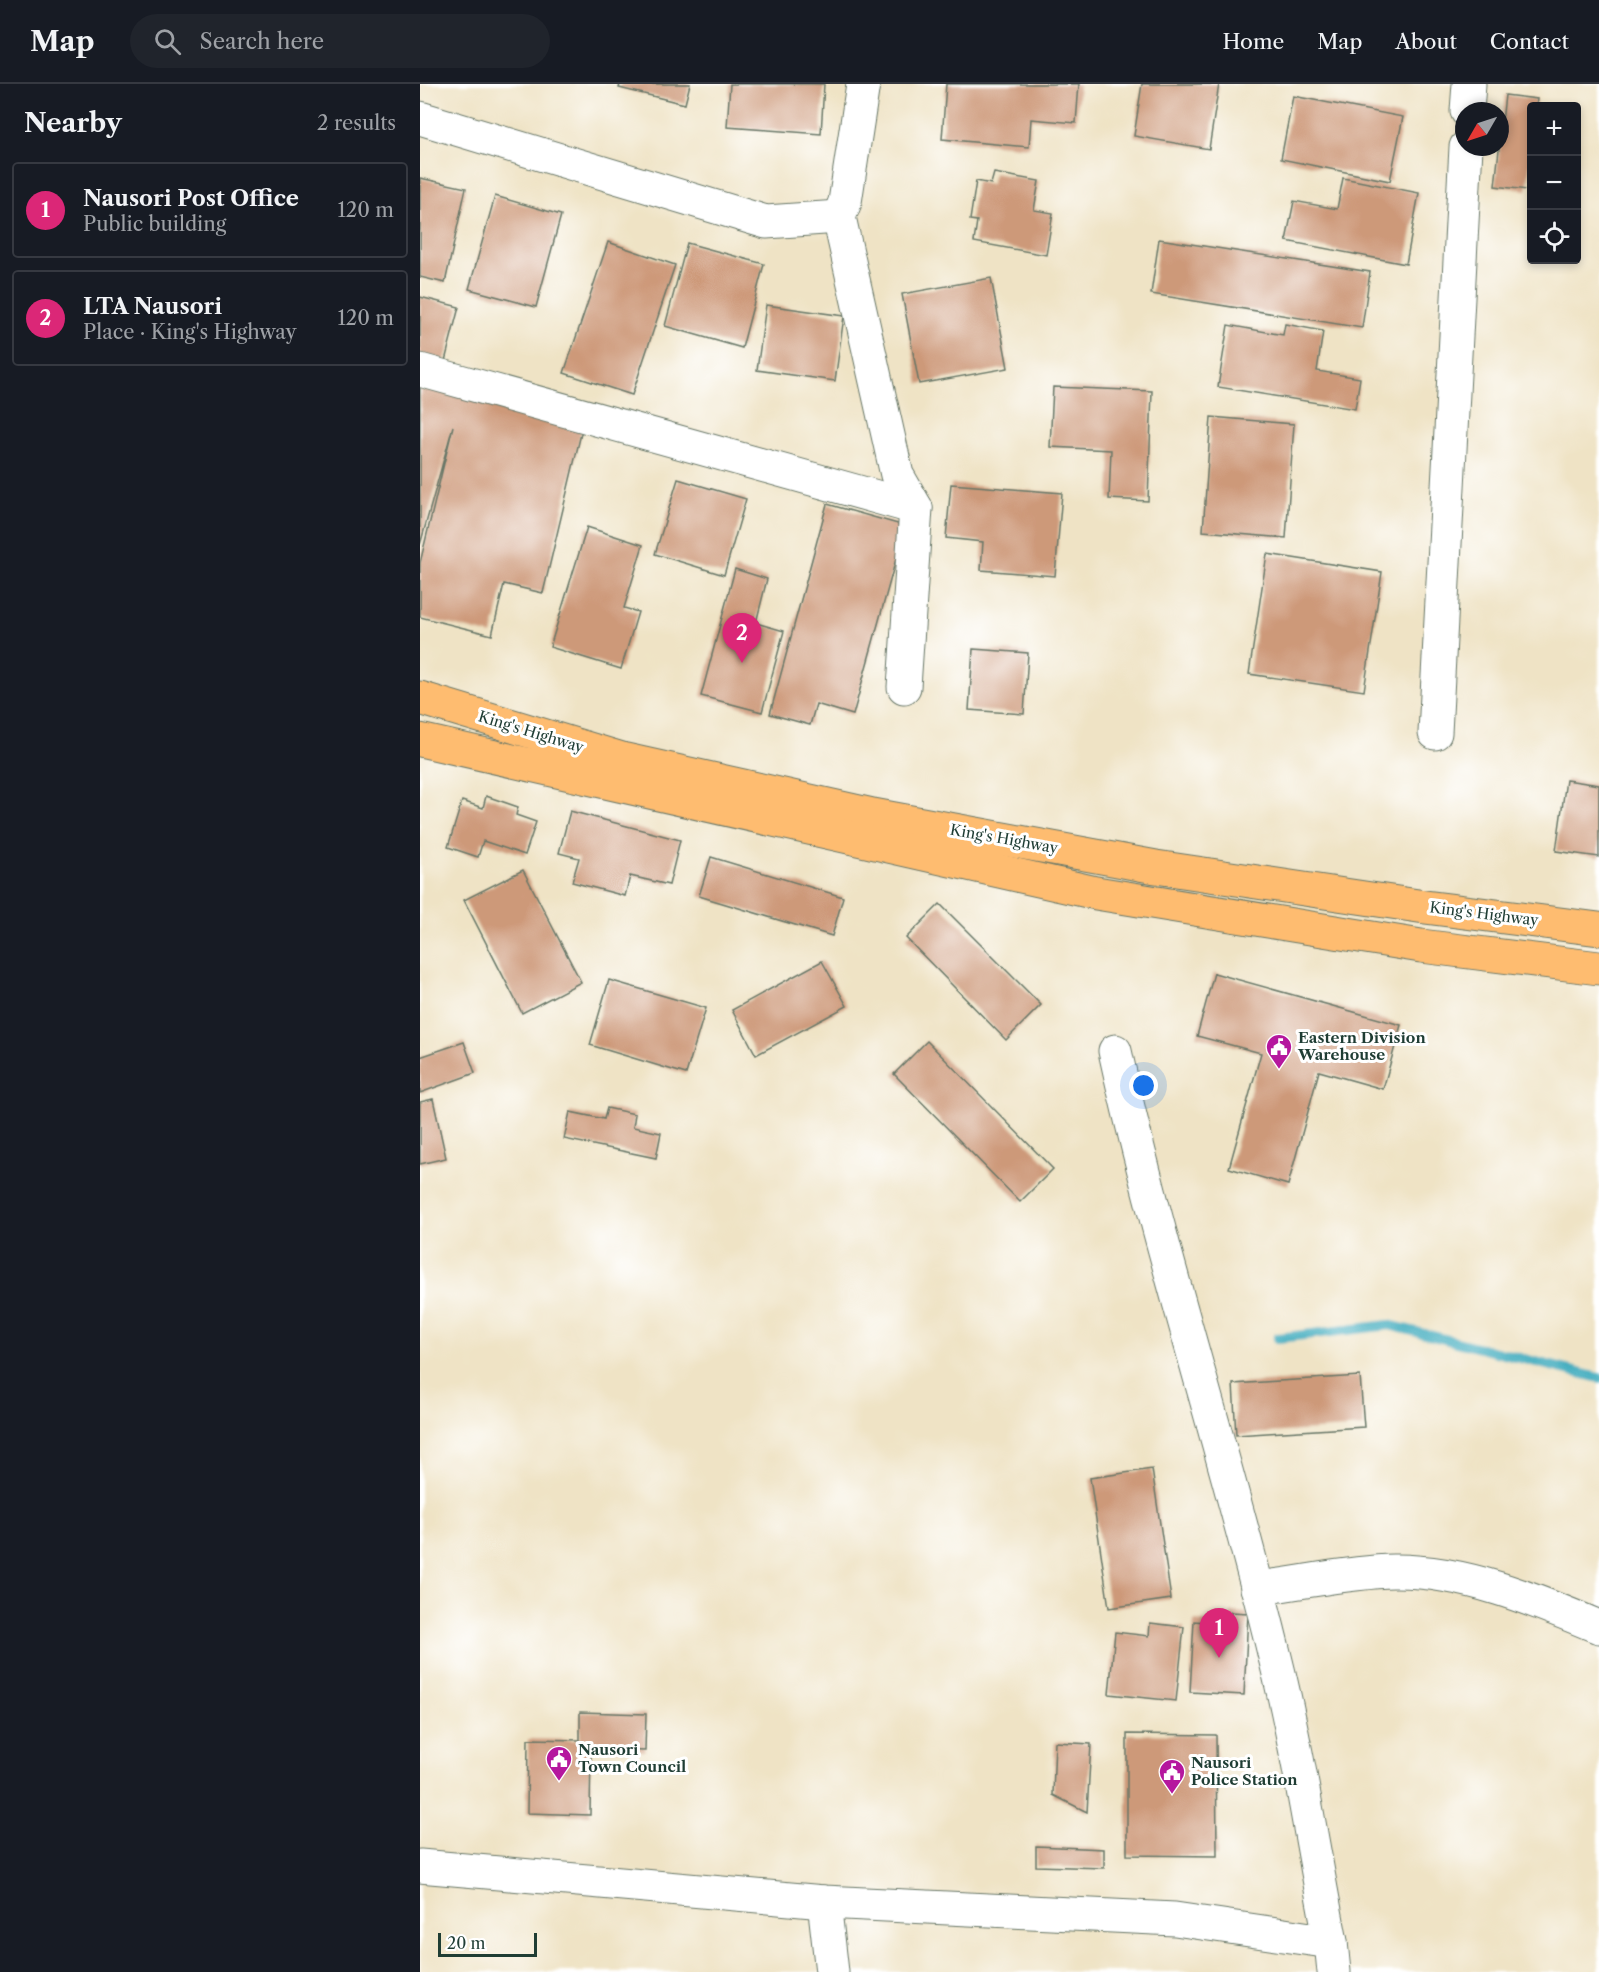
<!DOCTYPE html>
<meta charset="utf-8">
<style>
body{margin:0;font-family:"Libre Caslon Text",serif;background:#20242c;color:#f1f3f6}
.controls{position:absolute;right:18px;top:18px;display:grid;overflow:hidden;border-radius:6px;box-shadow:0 3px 9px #0003}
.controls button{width:54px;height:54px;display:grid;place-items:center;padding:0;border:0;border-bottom:2px solid #363941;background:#171b24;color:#f1f3f6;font:30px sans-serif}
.compass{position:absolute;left:1035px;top:18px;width:54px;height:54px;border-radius:50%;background:#171b24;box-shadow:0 3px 9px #0003;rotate:231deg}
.scale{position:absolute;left:18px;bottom:15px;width:99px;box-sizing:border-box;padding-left:6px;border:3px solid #1f3d34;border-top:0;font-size:16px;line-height:21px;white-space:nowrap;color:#1f3d34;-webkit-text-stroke:4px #fff;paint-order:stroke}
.you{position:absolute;left:724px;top:1002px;width:21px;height:21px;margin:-15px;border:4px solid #fff;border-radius:50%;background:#1a73e8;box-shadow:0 0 0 9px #1a73e833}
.badge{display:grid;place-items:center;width:39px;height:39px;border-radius:50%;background:#db2777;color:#fff;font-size:20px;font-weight:700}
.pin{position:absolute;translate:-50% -50px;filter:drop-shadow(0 2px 3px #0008)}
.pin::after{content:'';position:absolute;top:32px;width:21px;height:18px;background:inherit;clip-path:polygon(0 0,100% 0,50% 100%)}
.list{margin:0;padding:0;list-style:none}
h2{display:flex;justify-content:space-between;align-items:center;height:78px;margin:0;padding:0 24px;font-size:26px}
h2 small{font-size:20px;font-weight:400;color:#9ea1a6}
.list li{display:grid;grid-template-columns:39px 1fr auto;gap:18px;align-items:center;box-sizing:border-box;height:96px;margin:0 12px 12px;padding:0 12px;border:2px solid #363941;border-radius:6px}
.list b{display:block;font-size:22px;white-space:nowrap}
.list p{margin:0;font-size:20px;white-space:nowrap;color:#9ea1a6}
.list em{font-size:20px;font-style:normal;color:#9ea1a6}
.icon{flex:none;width:33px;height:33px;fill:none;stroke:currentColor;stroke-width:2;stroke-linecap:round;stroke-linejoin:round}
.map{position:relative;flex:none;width:1179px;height:1888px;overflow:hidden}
header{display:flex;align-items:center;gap:36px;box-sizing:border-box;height:84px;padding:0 30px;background:#171b24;border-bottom:2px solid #363941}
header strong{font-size:28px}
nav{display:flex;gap:33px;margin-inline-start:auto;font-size:21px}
.search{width:420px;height:54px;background:#20242c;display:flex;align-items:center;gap:15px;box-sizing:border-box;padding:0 21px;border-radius:33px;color:#9ea1a6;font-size:22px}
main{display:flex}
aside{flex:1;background:#171b24}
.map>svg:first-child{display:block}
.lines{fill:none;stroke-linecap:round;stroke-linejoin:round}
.stream{stroke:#40acbe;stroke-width:10}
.building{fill:#cd9979}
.minor-casing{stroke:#687767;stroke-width:35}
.highway-casing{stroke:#687767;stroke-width:35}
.minor{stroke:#fff;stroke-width:33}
.highway{stroke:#febc70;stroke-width:33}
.labels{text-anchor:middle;stroke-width:6;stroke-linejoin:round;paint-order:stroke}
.street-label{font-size:15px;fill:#1f3d34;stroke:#fff}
.poi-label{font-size:15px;font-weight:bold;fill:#1f3d34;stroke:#fff;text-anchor:start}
</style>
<header>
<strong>Map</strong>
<div class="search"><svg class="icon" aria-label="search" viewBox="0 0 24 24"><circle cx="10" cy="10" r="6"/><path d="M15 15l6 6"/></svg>Search here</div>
<nav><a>Home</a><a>Map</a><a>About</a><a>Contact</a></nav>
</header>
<main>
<aside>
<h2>Nearby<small>2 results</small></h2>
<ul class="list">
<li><span class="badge">1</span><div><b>Nausori Post Office</b><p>Public building</p></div><em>120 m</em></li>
<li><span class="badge">2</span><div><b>LTA Nausori</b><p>Place · King's Highway</p></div><em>120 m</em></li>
</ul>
</aside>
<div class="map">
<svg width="1179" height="1888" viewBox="0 0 1179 1888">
<rect width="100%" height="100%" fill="#fff"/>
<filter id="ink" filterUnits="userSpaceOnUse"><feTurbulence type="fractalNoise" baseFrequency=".0167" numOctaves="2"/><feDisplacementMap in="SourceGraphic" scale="12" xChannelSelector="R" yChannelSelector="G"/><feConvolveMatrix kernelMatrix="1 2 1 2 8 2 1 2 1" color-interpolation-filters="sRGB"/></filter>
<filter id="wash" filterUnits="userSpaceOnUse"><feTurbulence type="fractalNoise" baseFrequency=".008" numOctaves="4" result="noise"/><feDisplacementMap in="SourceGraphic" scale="24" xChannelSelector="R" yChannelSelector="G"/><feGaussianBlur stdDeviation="1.35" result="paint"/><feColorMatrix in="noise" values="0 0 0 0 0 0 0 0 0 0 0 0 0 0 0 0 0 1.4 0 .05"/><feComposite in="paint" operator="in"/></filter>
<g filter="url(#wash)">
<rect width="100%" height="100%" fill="#efe3c5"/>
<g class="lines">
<path class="stream" d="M858 1254 969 1241 1179 1294"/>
</g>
<g id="blocks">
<g class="building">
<path d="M200 0H270L265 20 199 4Z"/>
<path d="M310 0H404L401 50 307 43Z"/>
<path d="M526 0H659L656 39 611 35 609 63 522 55Z"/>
<path d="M722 0H799L789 65 714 52Z"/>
<path d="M1085 11 1117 15 1116 22H1112V63L1107 106 1075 102Z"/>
<path d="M873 12 983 33 970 97 861 75Z"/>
<path d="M574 89 619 97 614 126 633 129 626 171 554 158 557 137 550 136 556 97 571 100Z"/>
<path d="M0 94 46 104 25 199 0 193Z"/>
<path d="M923 94 999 109 986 180 866 157 874 117 917 125Z"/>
<path d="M75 112 141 131 116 223 49 205Z"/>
<path d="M739 155 950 188 942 244 731 210Z"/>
<path d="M188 158 255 181 212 311 144 289Z"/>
<path d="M267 159 344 180 322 264 245 242Z"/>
<path d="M571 194 588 284 499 300 482 210Z"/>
<path d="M0 213 39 223 25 277 0 270Z"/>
<path d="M346 221 424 232 415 297 337 286Z"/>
<path d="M865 240 903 247 897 287 940 294 935 325 798 303 808 241 863 251Z"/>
<path d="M0 299 163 341 123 509 84 500 72 551 0 533V479L33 342 0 461Z"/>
<path d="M633 303 732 307 728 417 689 415 691 366 630 363Z"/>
<path d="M791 333 874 340 866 454 783 447Z"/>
<path d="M258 395 326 415 304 491 235 470Z"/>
<path d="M531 400 642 409 635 492 561 486 563 458 526 454Z"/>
<path d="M407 420 485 442 433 631 396 620 390 641 350 630Z"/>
<path d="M167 443 223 461 204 524 218 528 201 585 130 563Z"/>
<path d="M847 470 962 488 944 607 829 590Z"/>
<path d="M315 485 347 495 336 539 364 547 342 628 281 612Z"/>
<path d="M553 565 608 569 604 630 549 626Z"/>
<path d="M1146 696 1179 701V773L1136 767Z"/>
<path d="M66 712 98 723 96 731 116 738 105 771 63 757 58 773 28 763 42 717 63 724Z"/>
<path d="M150 727 260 756 249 801 210 792 205 812 152 798 159 774 139 769Z"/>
<path d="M291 773 423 813 412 852 279 812Z"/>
<path d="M103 786 161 898 102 929 44 816Z"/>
<path d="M520 820 621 921 586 956 486 854Z"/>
<path d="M402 877 427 922 336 971 312 926Z"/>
<path d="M794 889 981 941 963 1005 899 987 868 1101 809 1084 841 969 777 952Z"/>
<path d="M189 896 286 924 266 990 170 961Z"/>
<path d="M507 957 633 1085 600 1118 474 990Z"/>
<path d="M44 958 55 989 0 1009V973Z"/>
<path d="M13 1015 26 1074 0 1080V1018Z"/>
<path d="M187 1024 215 1030 213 1043 241 1049 236 1074 144 1055 150 1028 184 1035Z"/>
<path d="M940 1292 944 1343 816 1351 813 1300Z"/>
<path d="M732 1385 751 1515 689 1524 670 1394Z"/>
<path d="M811 1528 828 1529 824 1611 770 1608 774 1537 810 1540Z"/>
<path d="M730 1539 764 1543 756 1617 689 1610 695 1548 729 1552Z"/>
<path d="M160 1628 226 1630 225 1667 171 1665 170 1731 107 1729 108 1655 160 1656Z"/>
<path d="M707 1650 796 1651 797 1772 707 1771Z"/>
<path d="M635 1658 671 1660 667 1728 633 1711Z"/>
<path d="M616 1762 684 1765V1784L616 1782Z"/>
</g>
</g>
</g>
<g filter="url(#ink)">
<use href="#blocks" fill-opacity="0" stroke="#687767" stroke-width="1.5"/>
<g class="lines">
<g class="minor-casing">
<g id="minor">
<path d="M443 0 425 118 419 133 477 391 496 424 484 603"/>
<path d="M1047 27 1049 0"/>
<path d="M0 34 346 138 419 133"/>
<path d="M0 286 496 424"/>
<path d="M1015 649 1046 63"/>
<path d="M695 967C740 1170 805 1367 854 1569 878 1664 892 1762 911 1858L914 1888"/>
<path d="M837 1504C882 1499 928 1488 973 1487 1044 1486 1115 1516 1179 1543"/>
<path d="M0 1782 404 1818 755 1835 911 1858"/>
<path d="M404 1818 412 1888"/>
</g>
</g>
<g class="highway-casing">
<g id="highway">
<path d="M0 614 202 675 453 731 736 783 1005 823 1179 845"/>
<path d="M0 656 676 809 1001 862 1179 884"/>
</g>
</g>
<use href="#minor" class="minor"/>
<use href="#highway" class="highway"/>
</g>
</g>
<defs>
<g id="civic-pin" transform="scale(1.35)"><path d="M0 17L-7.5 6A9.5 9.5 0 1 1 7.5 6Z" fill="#b5179e" stroke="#fff"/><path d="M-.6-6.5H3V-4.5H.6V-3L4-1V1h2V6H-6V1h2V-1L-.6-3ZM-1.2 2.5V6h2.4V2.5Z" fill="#fff"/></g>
</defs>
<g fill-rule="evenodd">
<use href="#civic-pin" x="859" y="963"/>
<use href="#civic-pin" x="139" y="1675"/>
<use href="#civic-pin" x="752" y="1688"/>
</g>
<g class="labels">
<g class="street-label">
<text transform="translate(111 648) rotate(17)" y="5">King's Highway</text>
<text transform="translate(584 755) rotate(10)" y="5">King's Highway</text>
<text transform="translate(1064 830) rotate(7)" y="5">King's Highway</text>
</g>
<g class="poi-label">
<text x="878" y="959">Eastern Division<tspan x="878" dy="17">Warehouse</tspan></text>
<text x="158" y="1671">Nausori<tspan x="158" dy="17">Town Council</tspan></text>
<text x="771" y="1684">Nausori<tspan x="771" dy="17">Police Station</tspan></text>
</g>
</g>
</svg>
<div class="controls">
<button>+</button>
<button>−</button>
<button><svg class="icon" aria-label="locate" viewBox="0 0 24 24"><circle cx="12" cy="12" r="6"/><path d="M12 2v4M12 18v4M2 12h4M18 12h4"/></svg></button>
</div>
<svg class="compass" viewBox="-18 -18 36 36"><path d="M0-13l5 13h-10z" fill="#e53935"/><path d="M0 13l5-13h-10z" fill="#9ea1a6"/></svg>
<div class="scale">20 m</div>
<div class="you"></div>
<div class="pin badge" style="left:799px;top:1574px">1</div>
<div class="pin badge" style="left:322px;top:579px">2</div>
</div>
</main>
